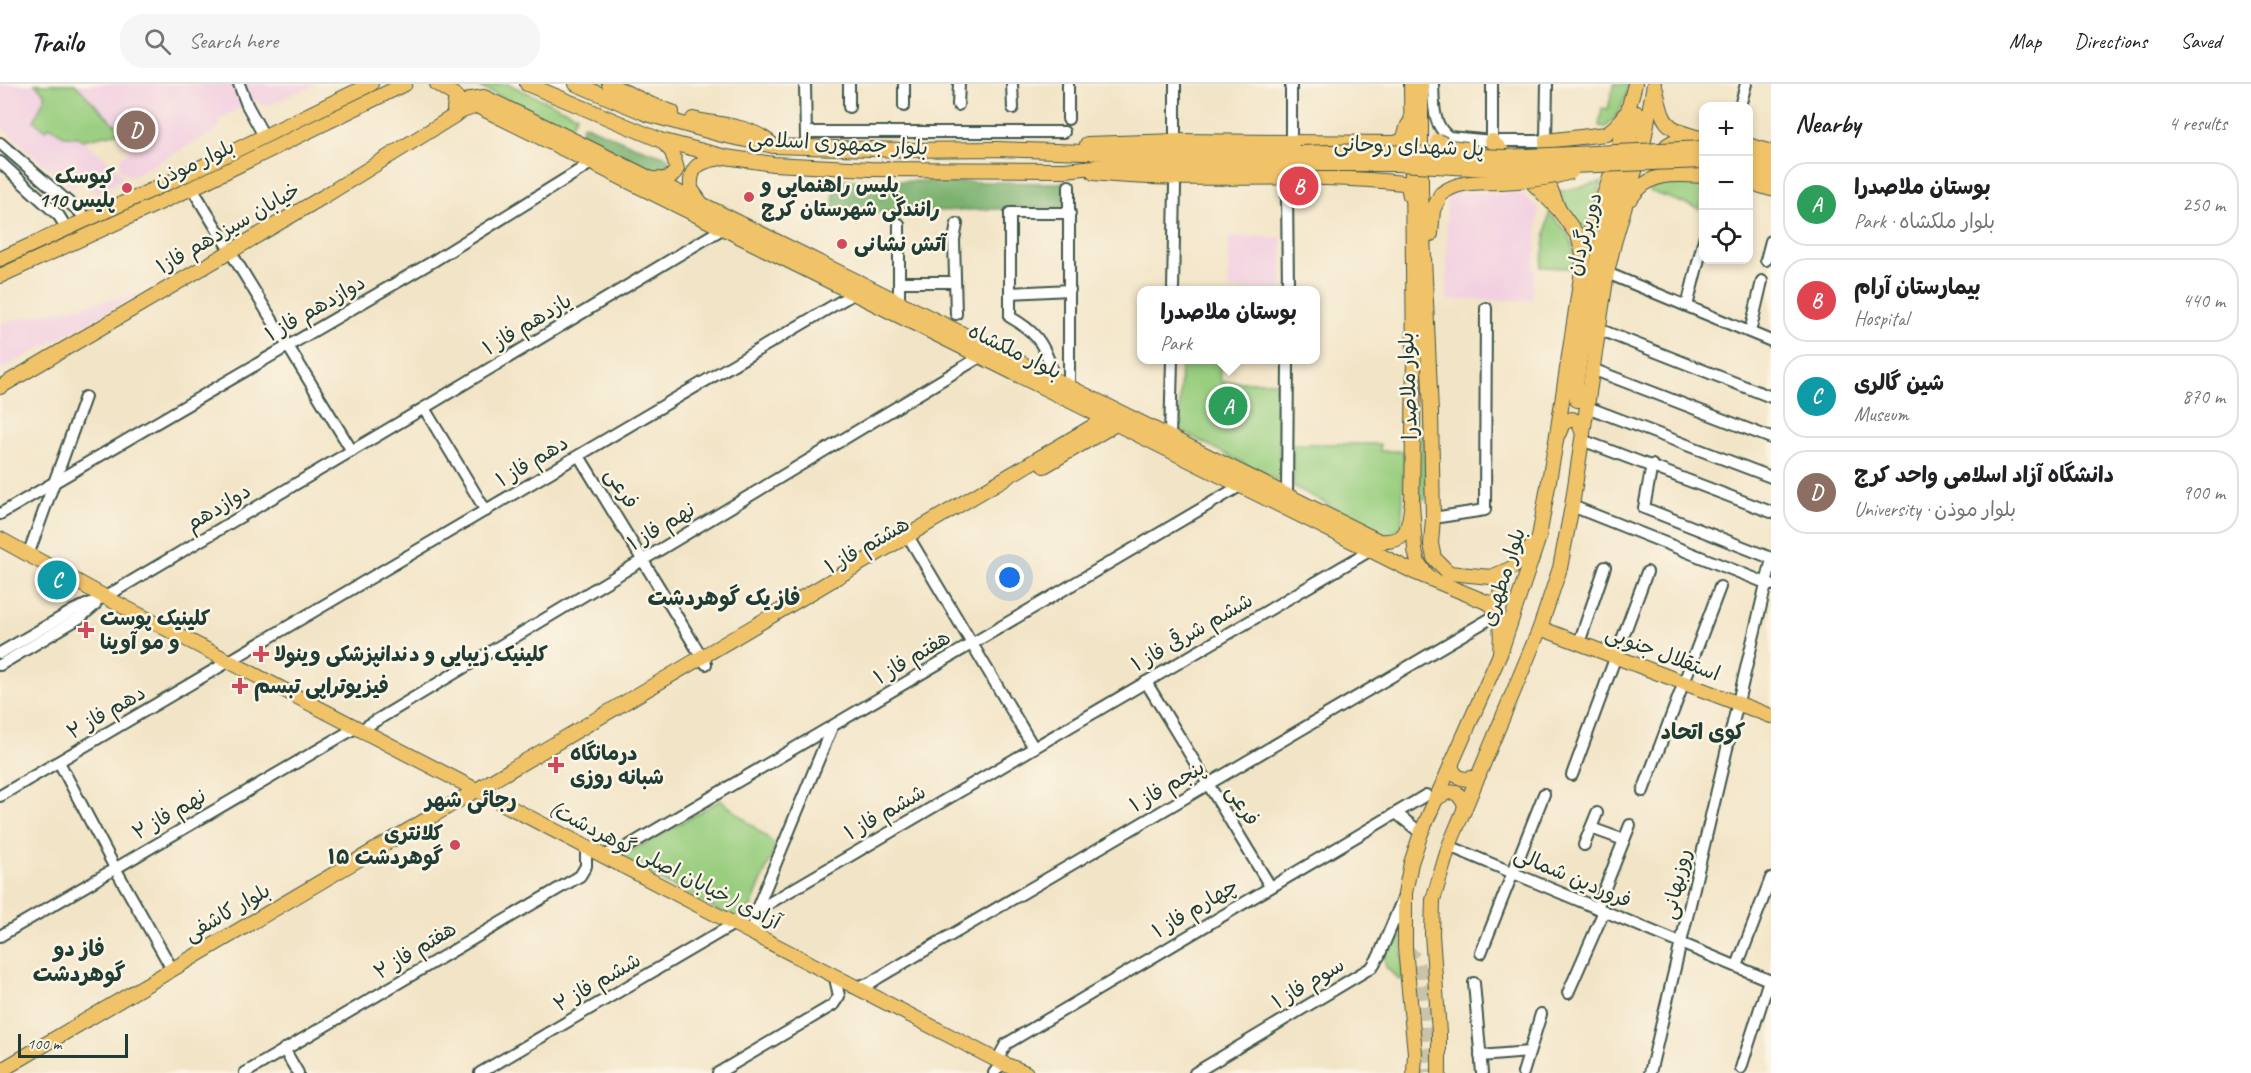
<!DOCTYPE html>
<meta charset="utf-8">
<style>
body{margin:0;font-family:Caveat,"Playpen Sans Arabic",sans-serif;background:#f6f6f6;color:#202124}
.controls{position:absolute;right:18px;top:18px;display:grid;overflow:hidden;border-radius:12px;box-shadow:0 3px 9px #0003}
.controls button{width:54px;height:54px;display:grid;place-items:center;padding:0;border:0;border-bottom:2px solid #e0e0e0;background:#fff;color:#202124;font:30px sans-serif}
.scale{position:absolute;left:18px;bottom:15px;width:110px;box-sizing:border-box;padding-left:6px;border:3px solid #1f3d34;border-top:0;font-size:16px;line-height:21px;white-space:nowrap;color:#1f3d34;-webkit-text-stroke:4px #fcf5e5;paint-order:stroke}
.you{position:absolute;left:1010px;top:494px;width:21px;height:21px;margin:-15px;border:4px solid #fff;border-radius:50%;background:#1a73e8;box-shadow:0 0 0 9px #1a73e833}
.badge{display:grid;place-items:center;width:39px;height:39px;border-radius:50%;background:#d1495b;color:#fff;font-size:20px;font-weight:700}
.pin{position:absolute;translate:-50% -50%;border:3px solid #fff;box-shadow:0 2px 6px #0006}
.popup{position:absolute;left:1137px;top:202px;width:183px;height:78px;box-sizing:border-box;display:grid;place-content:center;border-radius:12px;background:#fff;filter:drop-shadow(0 2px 4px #0005);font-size:20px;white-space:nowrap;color:#757577}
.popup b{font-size:22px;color:#202124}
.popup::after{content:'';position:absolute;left:50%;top:100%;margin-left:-12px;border:12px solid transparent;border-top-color:#fff}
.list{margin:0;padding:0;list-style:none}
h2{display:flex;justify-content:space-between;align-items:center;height:78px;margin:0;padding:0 24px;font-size:26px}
h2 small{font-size:20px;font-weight:400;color:#757577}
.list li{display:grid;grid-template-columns:39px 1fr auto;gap:18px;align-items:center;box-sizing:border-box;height:84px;margin:0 12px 12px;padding:0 12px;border:2px solid #e0e0e0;border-radius:24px}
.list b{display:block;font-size:22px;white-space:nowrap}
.list p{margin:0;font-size:20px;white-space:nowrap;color:#757577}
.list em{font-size:20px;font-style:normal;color:#757577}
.icon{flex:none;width:33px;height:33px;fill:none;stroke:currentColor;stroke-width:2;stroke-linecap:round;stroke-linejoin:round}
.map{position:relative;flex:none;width:1771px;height:989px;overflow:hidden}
header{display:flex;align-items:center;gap:36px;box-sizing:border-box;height:84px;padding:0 30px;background:#fff;border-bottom:2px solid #e0e0e0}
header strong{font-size:28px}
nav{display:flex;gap:33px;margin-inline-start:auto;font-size:21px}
.search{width:420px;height:54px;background:#f6f6f6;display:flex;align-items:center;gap:15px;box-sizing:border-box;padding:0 21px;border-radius:24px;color:#757577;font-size:22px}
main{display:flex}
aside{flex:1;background:#fff}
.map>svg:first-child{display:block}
.built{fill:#f2cfe1}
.green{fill:#99ce7f;stroke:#5c865a;stroke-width:1.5}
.forest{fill:#7ab16e;stroke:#4c7751;stroke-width:1.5}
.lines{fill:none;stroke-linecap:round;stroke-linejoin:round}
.major-tunnel{stroke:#c8c3a9;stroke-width:14;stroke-dasharray:14 7;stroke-linecap:butt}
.minor-casing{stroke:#3f564a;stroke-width:14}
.major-casing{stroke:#3f564a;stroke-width:16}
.minor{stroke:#fff;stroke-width:10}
.major{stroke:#f1c369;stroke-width:14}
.major-bridge-casing{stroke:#3f564a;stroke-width:16;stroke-linecap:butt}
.major-bridge{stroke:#f1c369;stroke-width:14}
.poi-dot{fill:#d1495b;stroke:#fcf5e5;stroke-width:2}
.labels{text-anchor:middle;stroke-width:5;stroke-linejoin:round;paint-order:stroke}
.street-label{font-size:21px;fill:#1f3d34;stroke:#fcf5e5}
.poi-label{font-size:21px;font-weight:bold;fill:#1f3d34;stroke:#fcf5e5;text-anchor:start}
.neighbourhood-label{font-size:22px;font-weight:bold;fill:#1f3d34;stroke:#fcf5e5}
</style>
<header>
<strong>Trailo</strong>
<div class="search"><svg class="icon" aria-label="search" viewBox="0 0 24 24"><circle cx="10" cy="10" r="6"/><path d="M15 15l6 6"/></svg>Search here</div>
<nav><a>Map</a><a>Directions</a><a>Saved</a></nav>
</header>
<main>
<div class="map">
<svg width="1771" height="989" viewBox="0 0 1771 989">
<rect width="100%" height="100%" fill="#fcf5e5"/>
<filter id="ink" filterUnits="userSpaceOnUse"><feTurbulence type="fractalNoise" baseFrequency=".0167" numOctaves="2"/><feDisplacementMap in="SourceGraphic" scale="12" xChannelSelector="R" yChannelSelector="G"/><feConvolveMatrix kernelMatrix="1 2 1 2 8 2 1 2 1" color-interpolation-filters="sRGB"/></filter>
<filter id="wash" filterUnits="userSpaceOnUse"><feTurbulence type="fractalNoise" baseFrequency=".008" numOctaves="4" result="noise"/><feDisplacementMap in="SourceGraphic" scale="24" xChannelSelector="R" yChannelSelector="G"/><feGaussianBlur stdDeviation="1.35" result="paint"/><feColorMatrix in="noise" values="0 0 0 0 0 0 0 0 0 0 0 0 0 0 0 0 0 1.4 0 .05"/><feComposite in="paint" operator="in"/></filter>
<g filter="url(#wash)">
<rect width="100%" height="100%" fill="#f2e4c6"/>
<g class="built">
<path d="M0 0H317L266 22 261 21 258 16 218 35 220 41 216 47 130 93 119 84 122 72 131 66 124 60 120 48 83 56 109 77 124 93 97 111 82 95 72 105 0 42Z"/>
<path d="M1454 107 1522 110 1539 125 1532 216H1447V112Z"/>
<rect x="1229" y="153" width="53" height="53"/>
<path d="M144 208 0 286V239Z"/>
</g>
<g class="green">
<path d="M35 0H75L113 39 122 44 120 48 82 56 78 53 64 52 50 42 46 46 34 37 46 11Z"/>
<path d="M481 0H508L577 31 569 46 480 3Z"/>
<path d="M1614 0H1629C1625 17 1620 31 1606 43L1599 42 1602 24 1608 25Z"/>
<path d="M229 73 233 80 0 188V179Z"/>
<path d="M1602 98 1583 152 1557 108Z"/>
<path d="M1693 98 1703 99 1700 125 1649 107C1660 96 1679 99 1693 98Z"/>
<path d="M1549 129C1568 148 1575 153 1574 181L1570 184 1541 183Z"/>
<path d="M1415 169 1426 276V414L1422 417 1420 415 1422 290Z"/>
<path d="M1181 276H1219L1221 298H1277L1280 398 1179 346Z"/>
<path d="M1292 360H1380V367H1404L1402 441 1392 451H1386L1293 402Z"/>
<path d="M721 716 776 761 751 823 734 835 619 774Z"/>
<path d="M1401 828 1403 896 1398 895 1386 883 1384 874Z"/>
</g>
<g class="forest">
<path d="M584 40 631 61 668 73 671 83 662 91 654 90 578 53Z"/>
<path d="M835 96 1065 99V123L866 129 832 133Z"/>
</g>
</g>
<g filter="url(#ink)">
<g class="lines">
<path class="major-tunnel" d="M1405 864 1415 875 1421 889 1426 989"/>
<g class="minor-casing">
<g id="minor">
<path d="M239 0 247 21 264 52"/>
<path d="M805 0 806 54"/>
<path d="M849 0V23"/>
<path d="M904 0V22"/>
<path d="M1012 0 1013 24"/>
<path d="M1068 0V35"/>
<path d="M1175 0V53"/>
<path d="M1291 0V58"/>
<path d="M1433 0C1434 19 1432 41 1449 53L1492 57H1546L1547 0"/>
<path d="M1492 0V57"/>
<path d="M958 21 959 0"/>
<path d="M1740 22 1746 0"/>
<path d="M806 48H1064"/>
<path d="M0 59 89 136"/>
<path d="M0 78 59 132 67 145"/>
<path d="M192 104 226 160"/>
<path d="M1287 108 1288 206"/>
<path d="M230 167 352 367"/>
<path d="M1766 176 1771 157"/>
<path d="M1607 189 1771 257"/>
<path d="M899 198H955"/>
<path d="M1173 206 1175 102"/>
<path d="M1010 209 1070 206"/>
<path d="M899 219V140"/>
<path d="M1687 222 1704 155"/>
<path d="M956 230 954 156 957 140"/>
<path d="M1598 245 1771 313"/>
<path d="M1750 248 1762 197"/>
<path d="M1051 283C1043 257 1033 246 1010 233V129H1070"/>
<path d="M1592 285 1771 354"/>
<path d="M1069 303V102"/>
<path d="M1587 323 1771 393"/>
<path d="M424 324 486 427"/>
<path d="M1170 354 1172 276"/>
<path d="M1582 356 1771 428"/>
<path d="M579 372 706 580"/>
<path d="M1652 381 1644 424 1771 474"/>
<path d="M1287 412 1288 276"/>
<path d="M1572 422 1771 501"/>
<path d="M0 430 432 178 596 76"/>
<path d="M1433 434 1485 426 1486 224"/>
<path d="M908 452 1034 664"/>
<path d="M28 471 85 313"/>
<path d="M1579 559 1605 483"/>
<path d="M0 569 74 526 105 513 424 324 722 145"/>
<path d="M0 581 81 533 95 521"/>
<path d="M1146 598 1270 802"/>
<path d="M362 645 980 273"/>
<path d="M59 678 115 784 172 885"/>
<path d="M1572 691 1647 488"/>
<path d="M1643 707 1720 503"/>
<path d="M0 712 853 210"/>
<path d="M1396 729 1426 711"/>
<path d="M1591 744 1624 756"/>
<path d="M1584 761 1597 729"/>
<path d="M1449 762 1771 897"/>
<path d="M601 771 618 768 1240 402"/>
<path d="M1597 824 1630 741"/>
<path d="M0 852 357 643"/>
<path d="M757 853 754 842 756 827 1371 466"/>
<path d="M1481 869 1544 710"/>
<path d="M1737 882 1771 794"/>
<path d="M1474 899 1482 989"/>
<path d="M853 903 869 900 878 894 1498 530"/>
<path d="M1568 909 1604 827"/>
<path d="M284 965 298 989"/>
<path d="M1480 972 1529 968"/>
<path d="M1741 984 1769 896"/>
<path d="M245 989 580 792 586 782V763"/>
<path d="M480 989 756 827 832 643"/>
<path d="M718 989 833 921 839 912 835 894"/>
<path d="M994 989 1002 979 1000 971 1006 960 1396 729 1421 749"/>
<path d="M1195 989 1372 883 1379 872 1404 812"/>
<path d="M1523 989 1541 930"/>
<path d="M1650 989 1771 479"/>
</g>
</g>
<g class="major-casing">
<g id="major">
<path d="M437 0 456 12 454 25"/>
<path d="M527 0 660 56 726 73 773 80 870 85 1065 86 1113 81 1299 80"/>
<path d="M576 0 647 30 722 51 774 62 903 66 997 65 1116 69H1299"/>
<path d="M609 0 650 20 672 28"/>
<path d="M1411 0 1414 275 1412 418 1415 466 1418 479 1428 492"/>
<path d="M1421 0V106L1431 329 1433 434 1431 460 1434 474 1449 489 1491 493 1512 484 1524 473 1532 462"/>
<path d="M1656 6C1662 34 1663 44 1693 52"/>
<path d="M465 18 471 15 484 13 561 50 1379 457C1410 459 1408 443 1412 418"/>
<path d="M693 35C723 42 750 40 774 62"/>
<path d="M1492 57 1559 126 1578 152 1583 171"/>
<path d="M1087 60 1177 57 1395 59 1403 56 1408 41"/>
<path d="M1748 61 1771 68"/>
<path d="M1661 73C1664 55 1681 56 1697 53"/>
<path d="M1748 73 1771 80"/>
<path d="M1748 87 1771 94"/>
<path d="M1094 89C1196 100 1301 87 1403 99L1408 102 1410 112"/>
<path d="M652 95C664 96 671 96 677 85L672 68 662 57"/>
<path d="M1748 98 1771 105"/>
<path d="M1631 114C1650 87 1673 90 1704 92"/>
<path d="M701 119 691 105C689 81 701 77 721 74"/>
<path d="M1559 126 1549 101 1546 57 1606 50 1616 42 1624 31"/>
<path d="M1431 150 1433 126 1441 110"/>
<path d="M0 175 185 91 371 0"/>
<path d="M0 192 192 104 405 0"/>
<path d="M0 303 323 113 462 27 477 22 1414 488 1491 520C1503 536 1501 551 1500 570"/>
<path d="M1589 305 1583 316H1577L1576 301 1580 275 1600 165 1637 29"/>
<path d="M1559 349 1563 339 1572 335 1578 338 1583 349"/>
<path d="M1044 382 1121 337"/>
<path d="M0 455 105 513 1002 979 1026 989"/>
<path d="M1491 493 1498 496 1502 505 1498 515 1491 520"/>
<path d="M1540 544 1771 632"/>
<path d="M1451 680C1454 696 1467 698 1479 691"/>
<path d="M1435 715 1448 708 1457 709 1465 720 1464 727"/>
<path d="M0 987 1112 331"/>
<path d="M1414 989 1415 969 1405 864V809L1411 779 1421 749 1500 570 1539 453 1556 357 1584 173 1589 151 1608 100 1635 0"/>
<path d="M1439 989V949L1432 850 1433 816 1449 762 1540 544 1560 484 1572 422 1607 189 1614 159 1644 56 1654 0"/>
</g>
</g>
<use href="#minor" class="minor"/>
<use href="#major" class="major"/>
<g class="major-bridge-casing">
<g id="major-bridge">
<path d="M1438 57 1450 63 1467 65"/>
<path d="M1299 69 1361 67 1504 73 1704 64"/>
<path d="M1299 80H1398L1491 85 1704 77"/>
<path d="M1441 110C1459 96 1480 99 1501 98 1524 97 1549 95 1571 88"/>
</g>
</g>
<use href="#major-bridge" class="major-bridge"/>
</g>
</g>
<g class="poi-dot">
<circle cx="127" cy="104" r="6"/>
<circle cx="749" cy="113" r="6"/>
<circle cx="842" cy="160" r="6"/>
<path d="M83 537h6v6h6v6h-6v6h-6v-6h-6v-6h6z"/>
<path d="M258 561h6v6h6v6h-6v6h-6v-6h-6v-6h6z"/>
<path d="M237 593h6v6h6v6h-6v6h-6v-6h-6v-6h6z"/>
<path d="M553 672h6v6h6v6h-6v6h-6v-6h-6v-6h6z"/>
<circle cx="455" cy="761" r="6"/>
</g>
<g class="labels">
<g class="street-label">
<text transform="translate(838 59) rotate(3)" y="7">بلوار جمهوری اسلامی</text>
<text transform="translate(1409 62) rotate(2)" y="7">پل شهدای روحانی</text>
<text transform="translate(194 79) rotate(-25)" y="7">بلوار موذن</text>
<text transform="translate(228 144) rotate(-30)" y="7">خیابان سیزدهم فاز۱</text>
<text transform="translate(1584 150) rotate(-75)" y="7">دوربرگردان</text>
<text transform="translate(315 224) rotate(-30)" y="7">دوازدهم فاز ۱</text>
<text transform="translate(527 240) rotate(-31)" y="7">یازدهم فاز ۱</text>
<text transform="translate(1015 267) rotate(26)" y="7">بلوار ملکشاه</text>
<text transform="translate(1408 302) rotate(-92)" y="7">بلوار ملاصدرا</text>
<text transform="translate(532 377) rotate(-31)" y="7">دهم فاز ۱</text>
<text transform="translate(622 404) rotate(58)" y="7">فرعی</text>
<text transform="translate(218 423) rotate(-31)" y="7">دوازدهم</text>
<text transform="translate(661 442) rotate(-31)" y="7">نهم فاز ۱</text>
<text transform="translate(867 461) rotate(-30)" y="7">هشتم فاز ۱</text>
<text transform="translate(1503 493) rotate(-72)" y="7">بلوار مطهری</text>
<text transform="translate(1192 548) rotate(-30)" y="7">ششم شرقی فاز ۱</text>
<text transform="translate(1663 569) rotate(21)" y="7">استقلال جنوبی</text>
<text transform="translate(912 573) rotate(-31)" y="7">هفتم فاز ۱</text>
<text transform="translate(106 628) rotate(-30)" y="7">دهم فاز ۲</text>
<text transform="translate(1167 702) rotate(-30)" y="7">پنجم فاز ۱</text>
<text transform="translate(1243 721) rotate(59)" y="7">فرعی</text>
<text transform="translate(885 728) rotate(-30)" y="7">ششم فاز ۱</text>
<text transform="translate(169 730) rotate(-30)" y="7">نهم فاز ۲</text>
<text transform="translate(665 781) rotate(27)" y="7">آزادی (خیابان اصلی گوهردشت)</text>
<text transform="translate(1573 793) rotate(23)" y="7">فروردین شمالی</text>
<text transform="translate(1676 800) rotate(-77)" y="7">روزبهانی</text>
<text transform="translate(1195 824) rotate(-31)" y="7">چهارم فاز ۱</text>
<text transform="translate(227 828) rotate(-30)" y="7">بلوار کاشفی</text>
<text transform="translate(415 866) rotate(-31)" y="7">هفتم فاز ۲</text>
<text transform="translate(597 898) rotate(-30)" y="7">ششم فاز ۲</text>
<text transform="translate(1308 899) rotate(-31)" y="7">سوم فاز ۱</text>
</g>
<g class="poi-label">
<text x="115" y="99" text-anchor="end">کیوسک<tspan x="115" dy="24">پلیس 110</tspan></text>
<text x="761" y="108">پلیس راهنمایی و<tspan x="761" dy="24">رانندگی شهرستان کرج</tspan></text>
<text x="854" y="167">آتش نشانی</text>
<text x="100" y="541">کلینیک پوست<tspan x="100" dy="24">و مو آوینا</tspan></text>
<text x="274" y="577">کلینیک زیبایی و دندانپزشکی وینولا</text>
<text x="254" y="609">فیزیوتراپی تبسم</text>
<text x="570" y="676">درمانگاه<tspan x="570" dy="24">شبانه روزی</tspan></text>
<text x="443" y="756" text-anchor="end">کلانتری<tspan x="443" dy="24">۱۵ گوهردشت</tspan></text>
</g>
<g class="neighbourhood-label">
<text x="724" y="521">فاز یک گوهردشت</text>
<text x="1703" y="655">کوی اتحاد</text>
<text x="471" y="723">رجائی شهر</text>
<text x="79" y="872">فاز دو<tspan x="79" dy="25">گوهردشت</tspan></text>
</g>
</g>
</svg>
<div class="controls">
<button>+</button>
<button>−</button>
<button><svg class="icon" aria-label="locate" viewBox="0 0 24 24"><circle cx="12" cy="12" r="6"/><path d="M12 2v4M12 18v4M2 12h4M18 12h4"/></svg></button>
</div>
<div class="scale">100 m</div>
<div class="you"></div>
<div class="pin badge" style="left:1228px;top:322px;background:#2e9e5b">A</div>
<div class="popup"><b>بوستان ملاصدرا</b>Park</div>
<div class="pin badge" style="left:1299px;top:102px;background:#e0444e">B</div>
<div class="pin badge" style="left:57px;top:496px;background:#0f9aa8">C</div>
<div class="pin badge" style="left:136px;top:46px;background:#8d6e63">D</div>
</div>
<aside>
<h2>Nearby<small>4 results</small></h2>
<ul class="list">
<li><span class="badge" style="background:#2e9e5b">A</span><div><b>بوستان ملاصدرا</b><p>Park · بلوار ملکشاه</p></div><em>250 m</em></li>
<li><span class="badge" style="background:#e0444e">B</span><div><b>بیمارستان آرام</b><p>Hospital</p></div><em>440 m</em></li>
<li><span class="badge" style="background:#0f9aa8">C</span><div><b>شین گالری</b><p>Museum</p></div><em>870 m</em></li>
<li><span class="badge" style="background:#8d6e63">D</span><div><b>دانشگاه آزاد اسلامی واحد کرج</b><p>University · بلوار موذن</p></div><em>900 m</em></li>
</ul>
</aside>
</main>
